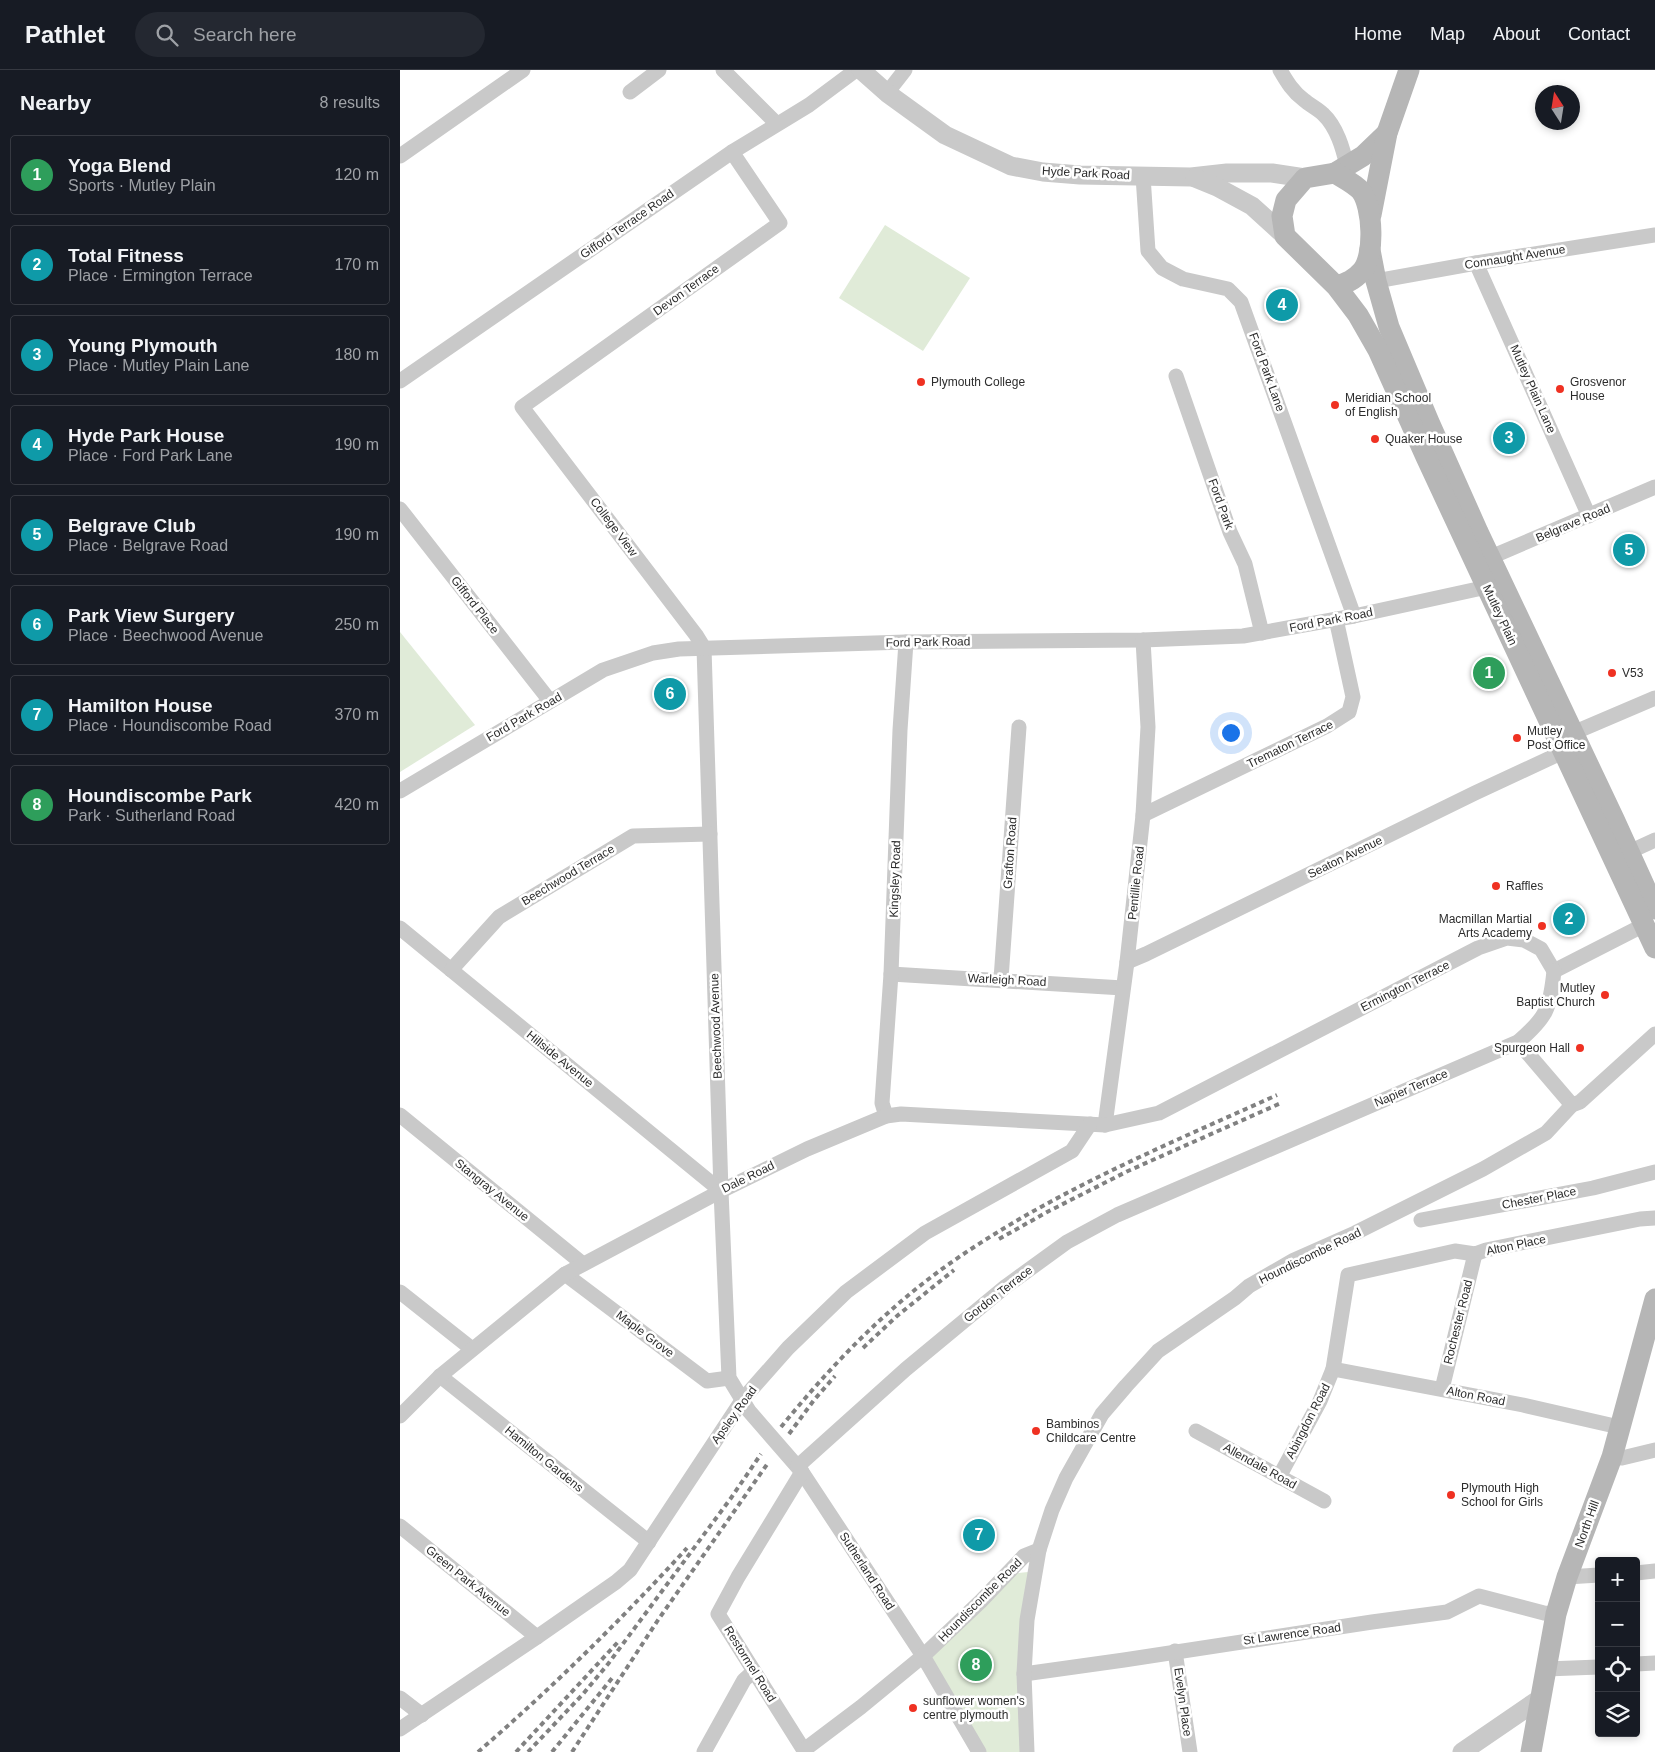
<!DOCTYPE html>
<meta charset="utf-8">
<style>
body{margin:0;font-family:Arial,sans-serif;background:#242831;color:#f1f3f6}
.controls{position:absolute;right:15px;bottom:15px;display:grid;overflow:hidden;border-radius:5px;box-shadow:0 2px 8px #0003}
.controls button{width:45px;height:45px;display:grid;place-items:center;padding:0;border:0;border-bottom:1px solid #363941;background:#171b24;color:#f1f3f6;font:25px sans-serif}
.compass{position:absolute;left:1135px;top:15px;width:45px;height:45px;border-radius:50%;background:#171b24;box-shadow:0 2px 8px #0003;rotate:348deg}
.you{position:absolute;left:830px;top:662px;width:18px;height:18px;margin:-12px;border:4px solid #fff;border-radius:50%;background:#1a73e8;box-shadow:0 0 0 8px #1a73e833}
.badge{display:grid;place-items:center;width:32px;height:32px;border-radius:50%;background:#2563eb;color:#fff;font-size:16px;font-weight:700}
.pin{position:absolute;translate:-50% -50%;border:2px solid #fff;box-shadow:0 1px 5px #0006}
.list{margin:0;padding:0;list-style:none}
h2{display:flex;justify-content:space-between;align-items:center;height:65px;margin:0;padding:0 20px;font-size:21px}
h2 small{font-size:16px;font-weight:400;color:#9ea1a6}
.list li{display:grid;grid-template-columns:32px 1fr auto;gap:15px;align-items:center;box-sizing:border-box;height:80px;margin:0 10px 10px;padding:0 10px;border:1px solid #363941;border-radius:5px}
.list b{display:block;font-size:19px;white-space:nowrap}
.list p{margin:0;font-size:16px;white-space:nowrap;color:#9ea1a6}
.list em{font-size:16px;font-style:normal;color:#9ea1a6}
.icon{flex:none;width:28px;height:28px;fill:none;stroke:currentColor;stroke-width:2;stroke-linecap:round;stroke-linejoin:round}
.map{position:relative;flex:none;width:1255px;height:1682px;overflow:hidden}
header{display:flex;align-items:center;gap:30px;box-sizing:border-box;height:70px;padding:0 25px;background:#171b24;border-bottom:1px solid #363941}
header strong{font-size:24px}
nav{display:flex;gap:28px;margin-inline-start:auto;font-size:18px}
.search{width:350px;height:45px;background:#242831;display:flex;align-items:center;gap:12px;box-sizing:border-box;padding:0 18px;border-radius:28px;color:#9ea1a6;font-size:19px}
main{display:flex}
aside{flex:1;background:#171b24}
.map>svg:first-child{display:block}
.green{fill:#e0ebd8}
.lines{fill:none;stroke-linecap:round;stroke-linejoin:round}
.minor{stroke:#c9c9c9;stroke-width:15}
.tertiary{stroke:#c9c9c9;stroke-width:19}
.secondary{stroke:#b6b6b6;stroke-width:21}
.rail{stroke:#818181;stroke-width:4;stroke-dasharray:5 4;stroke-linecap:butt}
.poi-dot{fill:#ef3122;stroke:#fff;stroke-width:2}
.labels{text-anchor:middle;stroke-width:5;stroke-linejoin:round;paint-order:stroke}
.street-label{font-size:12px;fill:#2c2c2c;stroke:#fff}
.poi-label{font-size:12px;fill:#2c2c2c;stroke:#fff;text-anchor:start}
</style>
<header>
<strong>Pathlet</strong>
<div class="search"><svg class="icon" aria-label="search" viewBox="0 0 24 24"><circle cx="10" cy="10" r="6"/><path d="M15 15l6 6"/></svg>Search here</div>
<nav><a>Home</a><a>Map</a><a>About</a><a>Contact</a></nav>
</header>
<main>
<aside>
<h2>Nearby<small>8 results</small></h2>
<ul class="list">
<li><span class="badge" style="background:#2e9e5b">1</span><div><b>Yoga Blend</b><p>Sports · Mutley Plain</p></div><em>120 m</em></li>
<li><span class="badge" style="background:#0f9aa8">2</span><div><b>Total Fitness</b><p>Place · Ermington Terrace</p></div><em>170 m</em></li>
<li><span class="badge" style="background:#0f9aa8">3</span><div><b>Young Plymouth</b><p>Place · Mutley Plain Lane</p></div><em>180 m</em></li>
<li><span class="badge" style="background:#0f9aa8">4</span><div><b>Hyde Park House</b><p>Place · Ford Park Lane</p></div><em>190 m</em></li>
<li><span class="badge" style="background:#0f9aa8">5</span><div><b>Belgrave Club</b><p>Place · Belgrave Road</p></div><em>190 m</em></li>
<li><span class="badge" style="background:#0f9aa8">6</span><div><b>Park View Surgery</b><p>Place · Beechwood Avenue</p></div><em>250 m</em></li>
<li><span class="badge" style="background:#0f9aa8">7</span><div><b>Hamilton House</b><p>Place · Houndiscombe Road</p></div><em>370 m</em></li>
<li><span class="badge" style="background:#2e9e5b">8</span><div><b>Houndiscombe Park</b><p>Park · Sutherland Road</p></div><em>420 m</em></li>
</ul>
</aside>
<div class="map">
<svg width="1255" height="1682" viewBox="0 0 1255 1682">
<rect width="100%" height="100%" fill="#fff"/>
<g class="green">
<path d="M485 155 570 208 523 281 439 228Z"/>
<path d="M0 562 75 655 0 702Z"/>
<path d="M628 1502 627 1682H579L523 1586 607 1504Z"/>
</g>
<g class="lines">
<g class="minor">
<path d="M323 0 377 54"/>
<path d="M880 0C887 12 893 22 904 30 910 35 918 39 923 44 937 57 943 79 947 96"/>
<path d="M230 22 259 0"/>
<path d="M487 23 505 0"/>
<path d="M332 82 380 153 122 337 296 565 304 578 321 1121 329 1308 349 1341 402 1402 523 1586 579 1682"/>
<path d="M0 86 123 0"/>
<path d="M743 106 748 181 762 198 783 209 828 219 841 232 954 546"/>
<path d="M1076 193 1189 446"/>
<path d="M976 211 1076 193 1255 165"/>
<path d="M776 306 830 462 845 494 862 563"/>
<path d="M0 311 332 82 409 35 456 0"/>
<path d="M0 439 150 631"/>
<path d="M1091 487 1255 417"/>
<path d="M1173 663 1255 628"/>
<path d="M0 721 203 600 253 583 279 579 506 572 743 570 843 566 954 546 1087 517"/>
<path d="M743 745 927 656 949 642 953 627 936 549"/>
<path d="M1229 782 1255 770"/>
<path d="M0 858 321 1121"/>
<path d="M727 892 746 884 1075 723 1163 682"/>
<path d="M51 900 99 847 233 766 310 764"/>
<path d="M1154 901 1244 855"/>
<path d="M491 904 723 918"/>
<path d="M601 909 619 657"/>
<path d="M1118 972 1172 1035"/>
<path d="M0 1045 183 1194"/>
<path d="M486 1046 482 1033 491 904 500 660 506 572"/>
<path d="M705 1055 727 892 743 745 748 657 743 570"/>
<path d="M1021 1150 1193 1118 1255 1102"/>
<path d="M165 1204 307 1311 329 1308"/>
<path d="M0 1222 72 1279"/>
<path d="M933 1299 1123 1335 1219 1357"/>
<path d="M40 1306 249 1472"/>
<path d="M1042 1319 1075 1184"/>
<path d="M0 1346 40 1306 165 1204 321 1121 407 1079 486 1046 501 1044 705 1055 759 1043 1078 878 1107 868 1124 870 1141 879 1154 901"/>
<path d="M796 1361 924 1431"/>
<path d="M1212 1387 1222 1388 1255 1380"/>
<path d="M398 1396 506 1299 605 1217 667 1172 717 1145 1118 972C1147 947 1150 939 1154 901"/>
<path d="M402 1402 338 1507 318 1544 405 1682"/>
<path d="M879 1407 920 1331 933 1299 948 1205 1055 1181 1075 1184 1086 1180 1240 1149 1255 1148"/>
<path d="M0 1456 137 1567"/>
<path d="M1236 1503 1255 1501"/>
<path d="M1167 1507 1199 1505"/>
<path d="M775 1581 790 1682"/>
<path d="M1236 1594 1255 1593"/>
<path d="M1146 1599 1199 1597"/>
<path d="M624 1604 724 1590 972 1552 1047 1542 1079 1526 1144 1543 1156 1544"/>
<path d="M0 1628 22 1645"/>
<path d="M0 1659 137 1567 216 1512 230 1500 343 1329 388 1278 446 1222 525 1163 672 1081 690 1054"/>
<path d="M404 1680 461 1637 523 1586 581 1531 624 1486 639 1480"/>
<path d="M304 1682 344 1610 354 1601"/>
<path d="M627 1682 624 1604 627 1550 639 1480 652 1440 666 1408 702 1344 726 1316 758 1281 835 1228 849 1216 894 1190 955 1163 1083 1099 1146 1063 1172 1035 1180 1032 1255 964"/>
</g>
<g class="tertiary">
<path d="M461 0 487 23 545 65 611 96 643 102 680 105 791 107 827 103H872L905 108"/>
<path d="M795 108 817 117 852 136 885 166"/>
<path d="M1062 1682 1141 1628"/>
</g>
<g class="secondary">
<path d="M935 103 963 86 987 63"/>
<path d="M971 145 987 63 1009 0"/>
<path d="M970 180 976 211 989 257 1029 352 1078 462 1214 749 1255 839"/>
<path d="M936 216C947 213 954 210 962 201 975 186 973 137 961 121 955 114 943 108 935 103L905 108 886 130 882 146 885 166 936 216 958 245 978 280 1026 387 1255 878"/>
<path d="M1131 1682 1156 1544 1167 1507 1212 1387 1255 1229"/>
</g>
<g class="rail">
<path d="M599 1169 649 1141 728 1101 881 1033"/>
<path d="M463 1278 497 1246 554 1200"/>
<path d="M381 1357C430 1297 485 1239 549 1194 650 1123 764 1076 877 1025"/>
<path d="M389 1364 414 1330 435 1306"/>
<path d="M78 1682C152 1618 221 1550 287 1478"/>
<path d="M116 1682 218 1572"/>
<path d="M128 1682 183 1624 208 1594 331 1428 361 1384"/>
<path d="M152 1682 213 1607"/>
<path d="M172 1682 258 1550 368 1393"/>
</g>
</g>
<g class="poi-dot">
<circle cx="521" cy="312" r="5"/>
<circle cx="1160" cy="319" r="5"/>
<circle cx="935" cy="335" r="5"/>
<circle cx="975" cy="369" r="5"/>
<circle cx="1212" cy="603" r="5"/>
<circle cx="1117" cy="668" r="5"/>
<circle cx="1096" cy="816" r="5"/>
<circle cx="1142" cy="856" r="5"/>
<circle cx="1205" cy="925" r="5"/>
<circle cx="1180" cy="978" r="5"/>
<circle cx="636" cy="1361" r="5"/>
<circle cx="1051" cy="1425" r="5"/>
<circle cx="513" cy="1638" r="5"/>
</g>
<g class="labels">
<g class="street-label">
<text transform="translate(686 103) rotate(3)" y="4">Hyde Park Road</text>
<text transform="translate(227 154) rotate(-35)" y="4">Gifford Terrace Road</text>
<text transform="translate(1115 187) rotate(-9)" y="4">Connaught Avenue</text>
<text transform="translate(286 220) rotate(-36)" y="4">Devon Terrace</text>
<text transform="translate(867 302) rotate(70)" y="4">Ford Park Lane</text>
<text transform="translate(1133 319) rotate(66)" y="4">Mutley Plain Lane</text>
<text transform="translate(821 434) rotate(70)" y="4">Ford Park</text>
<text transform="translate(1173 453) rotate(-23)" y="4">Belgrave Road</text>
<text transform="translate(214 457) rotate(53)" y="4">College View</text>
<text transform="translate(75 535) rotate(52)" y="4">Gifford Place</text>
<text transform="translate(1100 545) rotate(65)" y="4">Mutley Plain</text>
<text transform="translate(931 550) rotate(-11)" y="4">Ford Park Road</text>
<text transform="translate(528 572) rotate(-1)" y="4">Ford Park Road</text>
<text transform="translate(124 647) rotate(-30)" y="4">Ford Park Road</text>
<text transform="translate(890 674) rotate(-26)" y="4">Trematon Terrace</text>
<text transform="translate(610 783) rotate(-86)" y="4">Grafton Road</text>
<text transform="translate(945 787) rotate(-26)" y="4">Seaton Avenue</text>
<text transform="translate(168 805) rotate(-31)" y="4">Beechwood Terrace</text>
<text transform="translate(495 809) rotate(-88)" y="4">Kingsley Road</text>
<text transform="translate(736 813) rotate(-84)" y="4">Pentillie Road</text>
<text transform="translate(607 910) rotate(3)" y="4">Warleigh Road</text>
<text transform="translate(1005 916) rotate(-27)" y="4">Ermington Terrace</text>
<text transform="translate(316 956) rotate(-92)" y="4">Beechwood Avenue</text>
<text transform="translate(160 989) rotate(39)" y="4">Hillside Avenue</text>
<text transform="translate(1011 1018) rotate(-23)" y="4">Napier Terrace</text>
<text transform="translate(348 1107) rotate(-26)" y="4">Dale Road</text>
<text transform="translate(92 1120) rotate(39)" y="4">Stangray Avenue</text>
<text transform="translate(1139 1128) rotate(-11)" y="4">Chester Place</text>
<text transform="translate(1116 1175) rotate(-12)" y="4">Alton Place</text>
<text transform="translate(910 1186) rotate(-26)" y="4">Houndiscombe Road</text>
<text transform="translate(598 1224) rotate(-38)" y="4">Gordon Terrace</text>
<text transform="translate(1058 1252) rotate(-76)" y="4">Rochester Road</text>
<text transform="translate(245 1264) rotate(37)" y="4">Maple Grove</text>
<text transform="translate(1076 1326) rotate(11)" y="4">Alton Road</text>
<text transform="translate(334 1345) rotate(-54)" y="4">Apsley Road</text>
<text transform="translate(908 1351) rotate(-63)" y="4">Abingdon Road</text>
<text transform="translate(144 1389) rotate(39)" y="4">Hamilton Gardens</text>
<text transform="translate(860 1396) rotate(29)" y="4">Allendale Road</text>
<text transform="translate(1187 1454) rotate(-70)" y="4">North Hill</text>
<text transform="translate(467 1501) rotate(57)" y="4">Sutherland Road</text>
<text transform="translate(68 1511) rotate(39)" y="4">Green Park Avenue</text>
<text transform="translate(580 1530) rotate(-45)" y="4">Houndiscombe Road</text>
<text transform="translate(892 1564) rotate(-8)" y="4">St Lawrence Road</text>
<text transform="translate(350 1594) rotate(58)" y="4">Restormel Road</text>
<text transform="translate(783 1632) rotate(82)" y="4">Evelyn Place</text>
</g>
<g class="poi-label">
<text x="531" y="316">Plymouth College</text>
<text x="1170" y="316">Grosvenor<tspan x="1170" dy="14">House</tspan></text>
<text x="945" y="332">Meridian School<tspan x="945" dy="14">of English</tspan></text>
<text x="985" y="373">Quaker House</text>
<text x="1222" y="607">V53</text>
<text x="1127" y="665">Mutley<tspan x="1127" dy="14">Post Office</tspan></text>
<text x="1106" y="820">Raffles</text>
<text x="1132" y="853" text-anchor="end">Macmillan Martial<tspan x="1132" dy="14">Arts Academy</tspan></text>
<text x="1195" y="922" text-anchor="end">Mutley<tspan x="1195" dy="14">Baptist Church</tspan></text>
<text x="1170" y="982" text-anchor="end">Spurgeon Hall</text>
<text x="646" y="1358">Bambinos<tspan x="646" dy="14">Childcare Centre</tspan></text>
<text x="1061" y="1422">Plymouth High<tspan x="1061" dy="14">School for Girls</tspan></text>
<text x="523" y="1635">sunflower women's<tspan x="523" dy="14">centre plymouth</tspan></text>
</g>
</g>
</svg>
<div class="controls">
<button>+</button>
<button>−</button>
<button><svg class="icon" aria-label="locate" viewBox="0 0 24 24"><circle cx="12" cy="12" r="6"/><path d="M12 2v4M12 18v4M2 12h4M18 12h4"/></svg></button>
<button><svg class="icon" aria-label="layers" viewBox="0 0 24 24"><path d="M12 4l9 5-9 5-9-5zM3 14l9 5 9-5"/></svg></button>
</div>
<svg class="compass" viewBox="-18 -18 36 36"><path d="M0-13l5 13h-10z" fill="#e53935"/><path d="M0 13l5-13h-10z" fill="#9ea1a6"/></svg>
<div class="you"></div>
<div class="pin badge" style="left:1089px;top:603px;background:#2e9e5b">1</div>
<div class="pin badge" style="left:1169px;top:849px;background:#0f9aa8">2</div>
<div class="pin badge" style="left:1109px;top:368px;background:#0f9aa8">3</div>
<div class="pin badge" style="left:882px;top:235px;background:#0f9aa8">4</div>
<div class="pin badge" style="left:1229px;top:480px;background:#0f9aa8">5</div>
<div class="pin badge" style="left:270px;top:624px;background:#0f9aa8">6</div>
<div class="pin badge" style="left:579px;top:1465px;background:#0f9aa8">7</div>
<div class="pin badge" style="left:576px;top:1595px;background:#2e9e5b">8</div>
</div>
</main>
